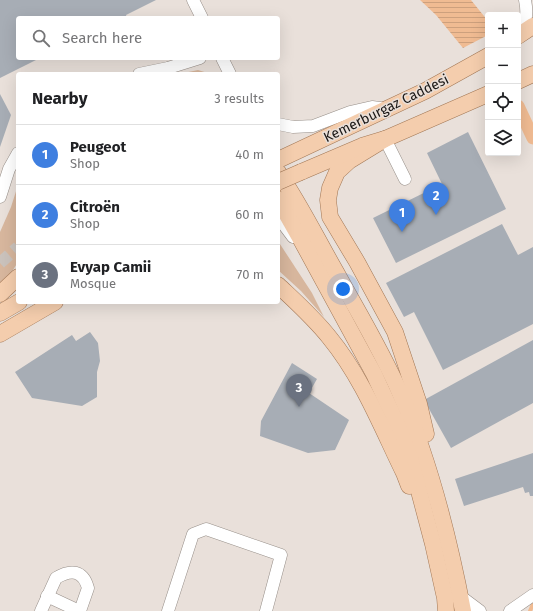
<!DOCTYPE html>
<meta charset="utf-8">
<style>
body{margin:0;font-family:"Fira Sans",sans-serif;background:#f2f2f2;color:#202124}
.controls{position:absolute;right:12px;top:12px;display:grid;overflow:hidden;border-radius:4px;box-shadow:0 4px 16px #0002}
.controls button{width:36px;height:36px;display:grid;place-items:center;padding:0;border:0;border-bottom:1px solid #e0e0e0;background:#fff;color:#202124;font:20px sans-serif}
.you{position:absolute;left:343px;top:289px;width:14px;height:14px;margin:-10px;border:3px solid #fff;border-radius:50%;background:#1a73e8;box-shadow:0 0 0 6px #1a73e833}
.badge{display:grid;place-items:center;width:26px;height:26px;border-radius:50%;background:#ea580c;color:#fff;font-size:13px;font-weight:700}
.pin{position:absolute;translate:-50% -33px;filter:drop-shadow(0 1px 2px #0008)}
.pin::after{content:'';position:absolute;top:21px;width:14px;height:12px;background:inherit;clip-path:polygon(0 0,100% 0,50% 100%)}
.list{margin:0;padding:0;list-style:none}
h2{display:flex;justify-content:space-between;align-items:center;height:52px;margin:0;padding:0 16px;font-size:17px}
h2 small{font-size:13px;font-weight:400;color:#757577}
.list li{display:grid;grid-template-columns:26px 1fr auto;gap:12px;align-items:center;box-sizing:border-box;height:60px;padding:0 16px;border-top:1px solid #e0e0e0}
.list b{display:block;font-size:15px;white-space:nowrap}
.list p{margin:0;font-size:13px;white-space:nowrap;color:#757577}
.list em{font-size:13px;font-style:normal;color:#757577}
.icon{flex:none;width:22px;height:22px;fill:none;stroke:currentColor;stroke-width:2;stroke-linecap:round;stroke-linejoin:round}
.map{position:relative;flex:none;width:533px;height:611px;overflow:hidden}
.search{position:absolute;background:#fff;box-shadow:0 4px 16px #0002;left:16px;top:16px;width:264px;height:44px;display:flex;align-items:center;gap:10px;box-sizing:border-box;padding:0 14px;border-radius:4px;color:#757577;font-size:15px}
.panel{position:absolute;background:#fff;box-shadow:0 4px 16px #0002;left:16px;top:72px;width:264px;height:232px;border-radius:4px}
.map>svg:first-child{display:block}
.grass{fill:#d7b69d}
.water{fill:url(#water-rules)}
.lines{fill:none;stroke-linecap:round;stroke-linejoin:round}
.stream{stroke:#f0bb92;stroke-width:4}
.canal{stroke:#f0bb92;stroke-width:13}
.building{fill:#a7adb5}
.minor-tunnel{stroke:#cac2bc;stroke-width:12;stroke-dasharray:12 6;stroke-linecap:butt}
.minor-casing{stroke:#978f89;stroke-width:13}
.major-casing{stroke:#a27755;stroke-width:17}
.minor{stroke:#fff;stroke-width:12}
.major{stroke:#f4cdad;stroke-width:16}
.major-bridge-casing{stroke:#a27755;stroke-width:17;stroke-linecap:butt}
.major-bridge{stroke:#f4cdad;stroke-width:16}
.labels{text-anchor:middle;stroke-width:3;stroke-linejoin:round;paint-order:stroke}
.street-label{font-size:14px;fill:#1a1715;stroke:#e9e0da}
</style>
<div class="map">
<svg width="533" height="611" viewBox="0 0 533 611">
<defs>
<pattern id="water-rules" width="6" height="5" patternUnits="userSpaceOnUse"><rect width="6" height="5" fill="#f0bb92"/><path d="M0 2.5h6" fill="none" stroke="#cda07d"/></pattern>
</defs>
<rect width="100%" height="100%" fill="#e9e0da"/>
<g class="grass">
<path d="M198 70 211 74H179Z"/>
<path d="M18 185V262L13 270 0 283V232L11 207Z"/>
<path d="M278 241 312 293 324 317 301 291 278 270Z"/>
</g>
<path class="water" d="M420 0H471L488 21V35L463 48 436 15Z"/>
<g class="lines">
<path class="stream" d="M530 611 533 604"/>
<path class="canal" d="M518 106 533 138"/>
</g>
<g class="building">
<path d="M0 0H156L126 15 127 18H18V58H40L0 78Z"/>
<path d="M0 94 11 115 0 147Z"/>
<path d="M468 132 506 209 396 263 373 218 442 184 427 153Z"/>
<path d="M502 224 518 255 533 247V324L443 370 414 312 404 317 386 283Z"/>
<path d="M90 332 98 343 100 361 97 372V397L82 406 32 398 15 372 72 335 76 341Z"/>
<path d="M533 340V403L451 448 424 400Z"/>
<path d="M292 363 317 379 309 393 349 420 335 450 308 453 260 436 261 421Z"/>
<path d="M533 453V496H530L529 492 525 493 523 487 464 506 455 479Z"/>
</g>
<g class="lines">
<path class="minor-tunnel" d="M0 263 18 247"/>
<g class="minor-casing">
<g id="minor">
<path d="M193 0 202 18"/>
<path d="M518 35C526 22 528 15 525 0"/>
<path d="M222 58 230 74"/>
<path d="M139 74 168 68 200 58"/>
<path d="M278 124 293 127 313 126 350 112 372 107 387 109"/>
<path d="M385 139 405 179"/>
<path d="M0 197 9 169 18 153"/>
<path d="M278 217 293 237"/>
<path d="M47 596 79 611"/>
<path d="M460 596 480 611"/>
<path d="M41 611 56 578C71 569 83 570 88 588L80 611"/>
<path d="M168 611 193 534 206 529 281 555 266 611"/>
<path d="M510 611 533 595"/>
</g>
</g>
<g class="major-casing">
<g id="major">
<path d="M518 36 533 26"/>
<path d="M518 81 533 74"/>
<path d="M385 139 349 161 337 172 330 188 328 200 330 217 357 262 395 332 419 404 426 434"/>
<path d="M278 160 425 91 488 56"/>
<path d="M278 172C300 204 317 239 336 272 358 312 382 351 400 393 430 461 449 538 463 611"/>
<path d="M301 172 362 146 385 139 488 94"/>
<path d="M278 199 299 236 374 374 398 426 411 461 433 544 445 598 446 611"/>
<path d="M278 285C296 302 314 318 329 337 362 377 381 426 404 473L409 486"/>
<path d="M0 294 18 277"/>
<path d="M0 313 19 302"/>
<path d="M0 334 55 302"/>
</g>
</g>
<use href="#minor" class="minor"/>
<use href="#major" class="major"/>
<g class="major-bridge-casing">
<path id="major-bridge" d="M278 182 301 172"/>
</g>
<use href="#major-bridge" class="major-bridge"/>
</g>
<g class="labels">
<g class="street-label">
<text transform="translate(386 108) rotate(-26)" y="5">Kemerburgaz Caddesi</text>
</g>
</g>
</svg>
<div class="controls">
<button>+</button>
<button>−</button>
<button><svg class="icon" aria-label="locate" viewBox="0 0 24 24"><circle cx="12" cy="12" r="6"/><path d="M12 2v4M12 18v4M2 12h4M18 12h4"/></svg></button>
<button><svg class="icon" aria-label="layers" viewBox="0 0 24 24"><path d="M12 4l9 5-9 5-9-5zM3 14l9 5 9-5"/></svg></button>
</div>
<div class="you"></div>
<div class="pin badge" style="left:402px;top:232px;background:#3f7fe0">1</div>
<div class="pin badge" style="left:436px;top:215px;background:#3f7fe0">2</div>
<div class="pin badge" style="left:299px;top:407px;background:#6b7280">3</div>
<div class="search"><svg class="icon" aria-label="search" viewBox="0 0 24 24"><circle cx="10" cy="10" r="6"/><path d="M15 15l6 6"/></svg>Search here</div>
<section class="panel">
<h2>Nearby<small>3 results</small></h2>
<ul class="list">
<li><span class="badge" style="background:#3f7fe0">1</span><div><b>Peugeot</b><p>Shop</p></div><em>40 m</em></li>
<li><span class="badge" style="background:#3f7fe0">2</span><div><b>Citroën</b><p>Shop</p></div><em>60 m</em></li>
<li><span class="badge" style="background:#6b7280">3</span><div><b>Evyap Camii</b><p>Mosque</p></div><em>70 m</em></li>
</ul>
</section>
</div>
